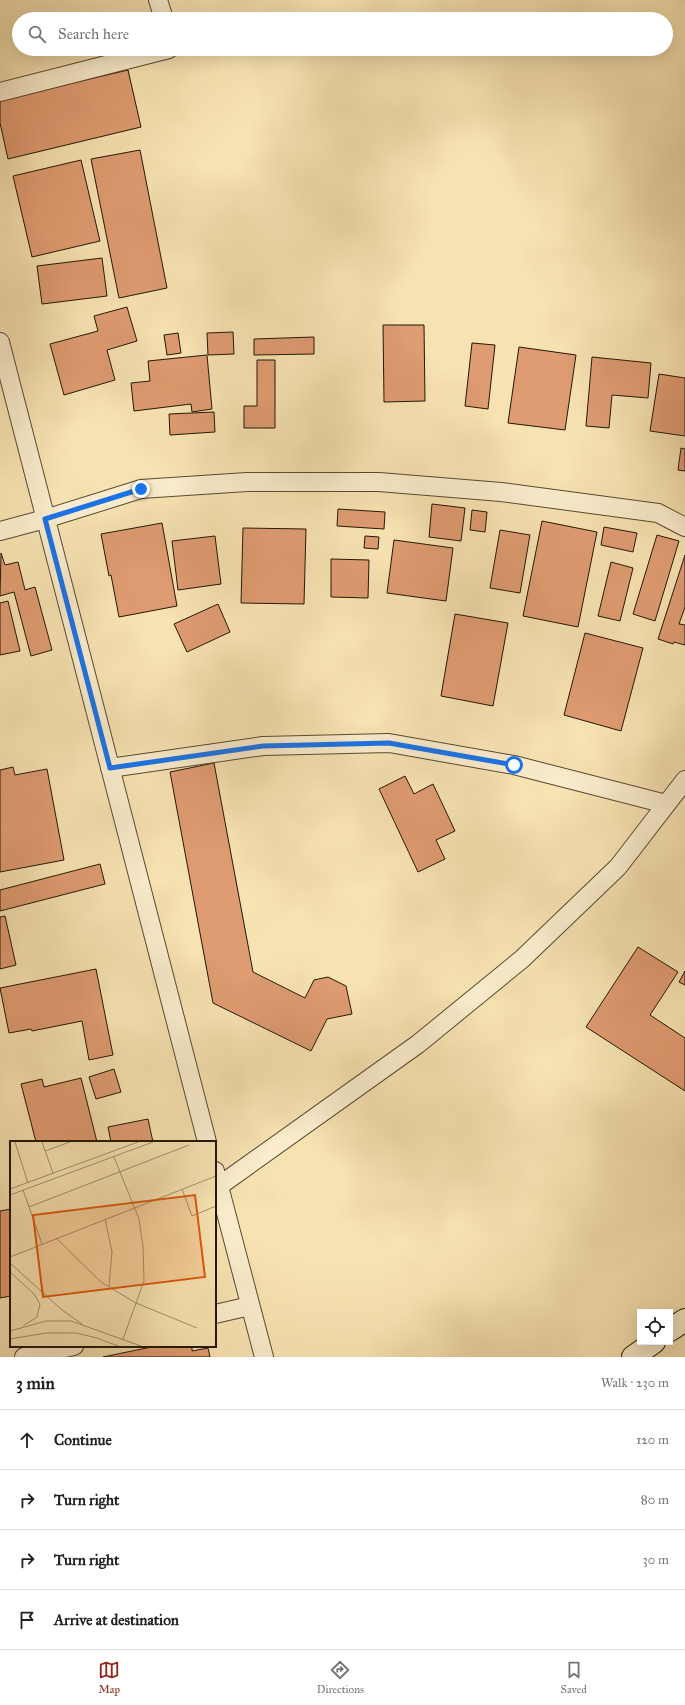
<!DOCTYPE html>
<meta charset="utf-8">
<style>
body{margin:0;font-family:"IM FELL Great Primer",serif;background:#f2f2f2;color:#202124}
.controls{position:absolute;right:12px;bottom:12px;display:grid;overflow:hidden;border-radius:0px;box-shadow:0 4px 16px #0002}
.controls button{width:36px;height:36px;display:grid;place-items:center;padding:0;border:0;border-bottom:1px solid #e0e0e0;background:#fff;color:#202124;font:20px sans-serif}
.stop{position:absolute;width:12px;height:12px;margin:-9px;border:3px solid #1a73e8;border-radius:50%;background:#fff}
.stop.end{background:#1a73e8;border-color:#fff;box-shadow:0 1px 4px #0008}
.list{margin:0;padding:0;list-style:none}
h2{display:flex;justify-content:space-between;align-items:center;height:52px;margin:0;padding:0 16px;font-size:17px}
h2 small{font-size:13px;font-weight:400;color:#757577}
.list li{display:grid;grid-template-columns:26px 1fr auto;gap:12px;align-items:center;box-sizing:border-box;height:60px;padding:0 16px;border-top:1px solid #e0e0e0}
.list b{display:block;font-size:15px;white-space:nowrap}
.list em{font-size:13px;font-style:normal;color:#757577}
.icon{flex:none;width:22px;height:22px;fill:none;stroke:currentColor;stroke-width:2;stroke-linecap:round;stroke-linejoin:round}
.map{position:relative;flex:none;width:685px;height:1357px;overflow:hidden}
.search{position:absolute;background:#fff;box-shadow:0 4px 16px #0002;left:12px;right:12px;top:12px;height:44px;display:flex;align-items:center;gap:10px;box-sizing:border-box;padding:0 14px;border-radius:22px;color:#757577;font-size:15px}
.sheet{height:292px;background:#fff}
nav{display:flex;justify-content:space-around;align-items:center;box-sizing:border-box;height:56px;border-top:1px solid #e0e0e0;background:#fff;font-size:11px;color:#757577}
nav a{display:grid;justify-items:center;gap:2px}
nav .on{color:#8f2418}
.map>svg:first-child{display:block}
.building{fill:#df9b71;stroke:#221708}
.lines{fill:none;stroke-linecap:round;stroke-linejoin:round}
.minor-casing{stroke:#574a32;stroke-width:20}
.secondary-casing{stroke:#221708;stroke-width:24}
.minor{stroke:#faeccc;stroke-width:18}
.secondary{stroke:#faeccc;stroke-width:22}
.route{stroke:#1a73e8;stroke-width:5}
.inset-road{fill:none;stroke:#a2916d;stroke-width:1}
.view{fill:#de560c;fill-opacity:0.15;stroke:#de560c;stroke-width:2}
.inset-edge{fill:none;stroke:#221708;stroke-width:2}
</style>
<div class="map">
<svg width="685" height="1357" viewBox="0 0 685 1357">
<rect width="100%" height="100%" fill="#f7e2b1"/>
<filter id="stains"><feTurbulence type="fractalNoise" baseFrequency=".005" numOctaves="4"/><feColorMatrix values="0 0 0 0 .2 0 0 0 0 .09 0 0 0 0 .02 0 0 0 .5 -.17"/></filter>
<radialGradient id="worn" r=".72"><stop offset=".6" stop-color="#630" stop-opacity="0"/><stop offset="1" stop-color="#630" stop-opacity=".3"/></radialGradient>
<g class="building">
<path d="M128 70 141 127 8 159 0 123V100Z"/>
<path d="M140 150 167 288 119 298 91 159Z"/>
<path d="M81 160 100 241 32 257 13 176Z"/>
<path d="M102 258 107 296 42 304 37 266Z"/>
<path d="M127 307 137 341 107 350 115 380 64 395 50 344 98 331 94 316Z"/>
<path d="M383 325H424L425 401 384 402Z"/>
<path d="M233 332 234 354 208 355 207 333Z"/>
<path d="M178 333 181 353 167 355 164 335Z"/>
<path d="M314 337V354L254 355V339Z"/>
<path d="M472 343 495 345 488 409 465 406Z"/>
<path d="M519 347 576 355 565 430 508 423Z"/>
<path d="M207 355 212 409 192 412 191 404 134 411 131 383 150 381 148 361Z"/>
<path d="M592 357 651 363 648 398 612 395 609 428 586 426Z"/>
<path d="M257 360H275V428H244V406H257Z"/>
<path d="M659 374 685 378V436L650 431Z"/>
<path d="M214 412 215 432 170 435 169 414Z"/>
<path d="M681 448 685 449V471L678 470Z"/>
<path d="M432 504 465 508 461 541 429 537Z"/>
<path d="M338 509 385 512 384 529 337 526Z"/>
<path d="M472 510 487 512 485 532 470 530Z"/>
<path d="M542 521 597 532 578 627 523 616Z"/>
<path d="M162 523 177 606 119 617 111 575 109 576 101 534Z"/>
<path d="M604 527 637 533 633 552 601 545Z"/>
<path d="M243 528 306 529 304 604 241 603Z"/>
<path d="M500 530 530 535 520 593 490 588Z"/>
<path d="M657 535 679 541 655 621 633 614Z"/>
<path d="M215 536 221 584 178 590 172 541Z"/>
<path d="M365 536 379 537 378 549 364 548Z"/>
<path d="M394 540 453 548 446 601 387 593Z"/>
<path d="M1 553 5 565 18 562 25 590 35 587 52 650 31 656 14 592 0 596Z"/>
<path d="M685 555V607L679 624 685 625V645L674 642 673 644 658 639Z"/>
<path d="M331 559 369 560 368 598 331 597Z"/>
<path d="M611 562 633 568 620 621 598 616Z"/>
<path d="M8 601 20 651 0 655V603Z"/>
<path d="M218 604 230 632 187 652 174 624Z"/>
<path d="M455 614 508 623 493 706 441 696Z"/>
<path d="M585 633 643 648 621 731 564 715Z"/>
<path d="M214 763 253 972 305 998 314 980 328 977 346 986 352 1014 327 1019 311 1051 213 1003 170 772Z"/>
<path d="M13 767 15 775 47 769 64 860 0 872V770Z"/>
<path d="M405 776 414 794 433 784 455 831 436 840 445 859 418 872 379 789Z"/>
<path d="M100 864 105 884 0 911V890Z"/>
<path d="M5 916 16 965 0 969V917Z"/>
<path d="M638 947 678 972 650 1015 685 1038V1091L586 1027Z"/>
<path d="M96 969 113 1055 89 1060 82 1021 32 1031 31 1029 9 1033 0 988Z"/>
<path d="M685 971V985L679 982Z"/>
<path d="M114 1069 121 1092 96 1099 89 1077Z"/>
<path d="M81 1078 97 1142H36L21 1084 42 1079 44 1087Z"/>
<path d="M148 1119 153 1142H111L108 1127Z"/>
<path d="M11 1209V1296L0 1298V1211Z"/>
<path d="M156 1346H192V1351L208 1348 210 1357H103Z"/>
</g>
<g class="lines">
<g class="minor-casing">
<g id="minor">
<path d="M158 0 164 19"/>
<path d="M0 92 169 49"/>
<path d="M0 342 207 1142"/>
<path d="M0 531 45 519 141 489 247 482H379L501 492 658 513 685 527"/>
<path d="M110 768 263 746 389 743 514 765 666 804"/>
<path d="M215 1171 264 1357"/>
<path d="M219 1186 418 1044 522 959 618 867 685 780"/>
<path d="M215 1314 250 1306"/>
<path d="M24 1357 74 1346"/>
</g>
</g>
<g class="secondary-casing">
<g id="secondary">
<path d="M670 1330 685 1320"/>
<path d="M633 1357 654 1342"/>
</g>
</g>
<use href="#minor" class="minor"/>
<use href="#secondary" class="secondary"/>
</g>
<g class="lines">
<path class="route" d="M141 489 45 519 110 768 263 746 389 743 514 765"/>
</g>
<g transform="translate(10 1141)">
<rect width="206" height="206" fill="#f7e2b1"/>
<path class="inset-road" d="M5 1 18 42M32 1 43 32M35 10 60 1M104 16 129 78 133 106 134 140 113 198M0 48 128 1M172 48 182 75 206 65M13 49 32 103M0 54 143 1M19 66 179 4M95 78 102 111 99 145M46 97 91 141 126 162 187 187M0 116 206 35M0 122 52 169 72 183M0 131 24 153 30 163 27 176 13 185M0 190 36 180H61L131 205M0 198 36 192H66L87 197 108 205"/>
<path class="view" d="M185 54 195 136 33 156 23 74Z"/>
<rect width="206" height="206" class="inset-edge"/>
</g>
<rect width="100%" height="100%" filter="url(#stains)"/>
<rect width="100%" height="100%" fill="url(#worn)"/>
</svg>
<div class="controls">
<button><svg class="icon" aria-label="locate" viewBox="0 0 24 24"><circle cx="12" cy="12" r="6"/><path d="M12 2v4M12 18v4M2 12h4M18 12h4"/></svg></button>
</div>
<div class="stop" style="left:514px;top:765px"></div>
<div class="stop end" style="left:141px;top:489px"></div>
<div class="search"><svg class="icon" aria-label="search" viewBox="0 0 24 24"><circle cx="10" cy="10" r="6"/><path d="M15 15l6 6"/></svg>Search here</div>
</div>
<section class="sheet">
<h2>3 min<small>Walk · 230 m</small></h2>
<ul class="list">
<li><svg class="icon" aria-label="ahead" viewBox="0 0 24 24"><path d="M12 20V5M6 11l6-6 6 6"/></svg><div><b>Continue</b></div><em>120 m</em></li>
<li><svg class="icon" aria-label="right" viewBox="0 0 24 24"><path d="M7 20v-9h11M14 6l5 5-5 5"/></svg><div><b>Turn right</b></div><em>80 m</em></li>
<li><svg class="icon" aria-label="right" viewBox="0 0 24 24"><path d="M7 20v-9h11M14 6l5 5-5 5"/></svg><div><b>Turn right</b></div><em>30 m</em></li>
<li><svg class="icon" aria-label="arrive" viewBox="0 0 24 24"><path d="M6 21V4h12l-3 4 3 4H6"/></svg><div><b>Arrive at destination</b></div></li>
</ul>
</section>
<nav>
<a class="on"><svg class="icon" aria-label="map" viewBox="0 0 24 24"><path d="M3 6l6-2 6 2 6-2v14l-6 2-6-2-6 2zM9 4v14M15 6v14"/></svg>Map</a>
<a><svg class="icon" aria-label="directions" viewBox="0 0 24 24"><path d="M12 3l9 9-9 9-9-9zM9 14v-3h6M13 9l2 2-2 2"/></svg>Directions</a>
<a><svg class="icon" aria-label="saved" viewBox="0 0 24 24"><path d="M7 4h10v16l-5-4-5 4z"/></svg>Saved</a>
</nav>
